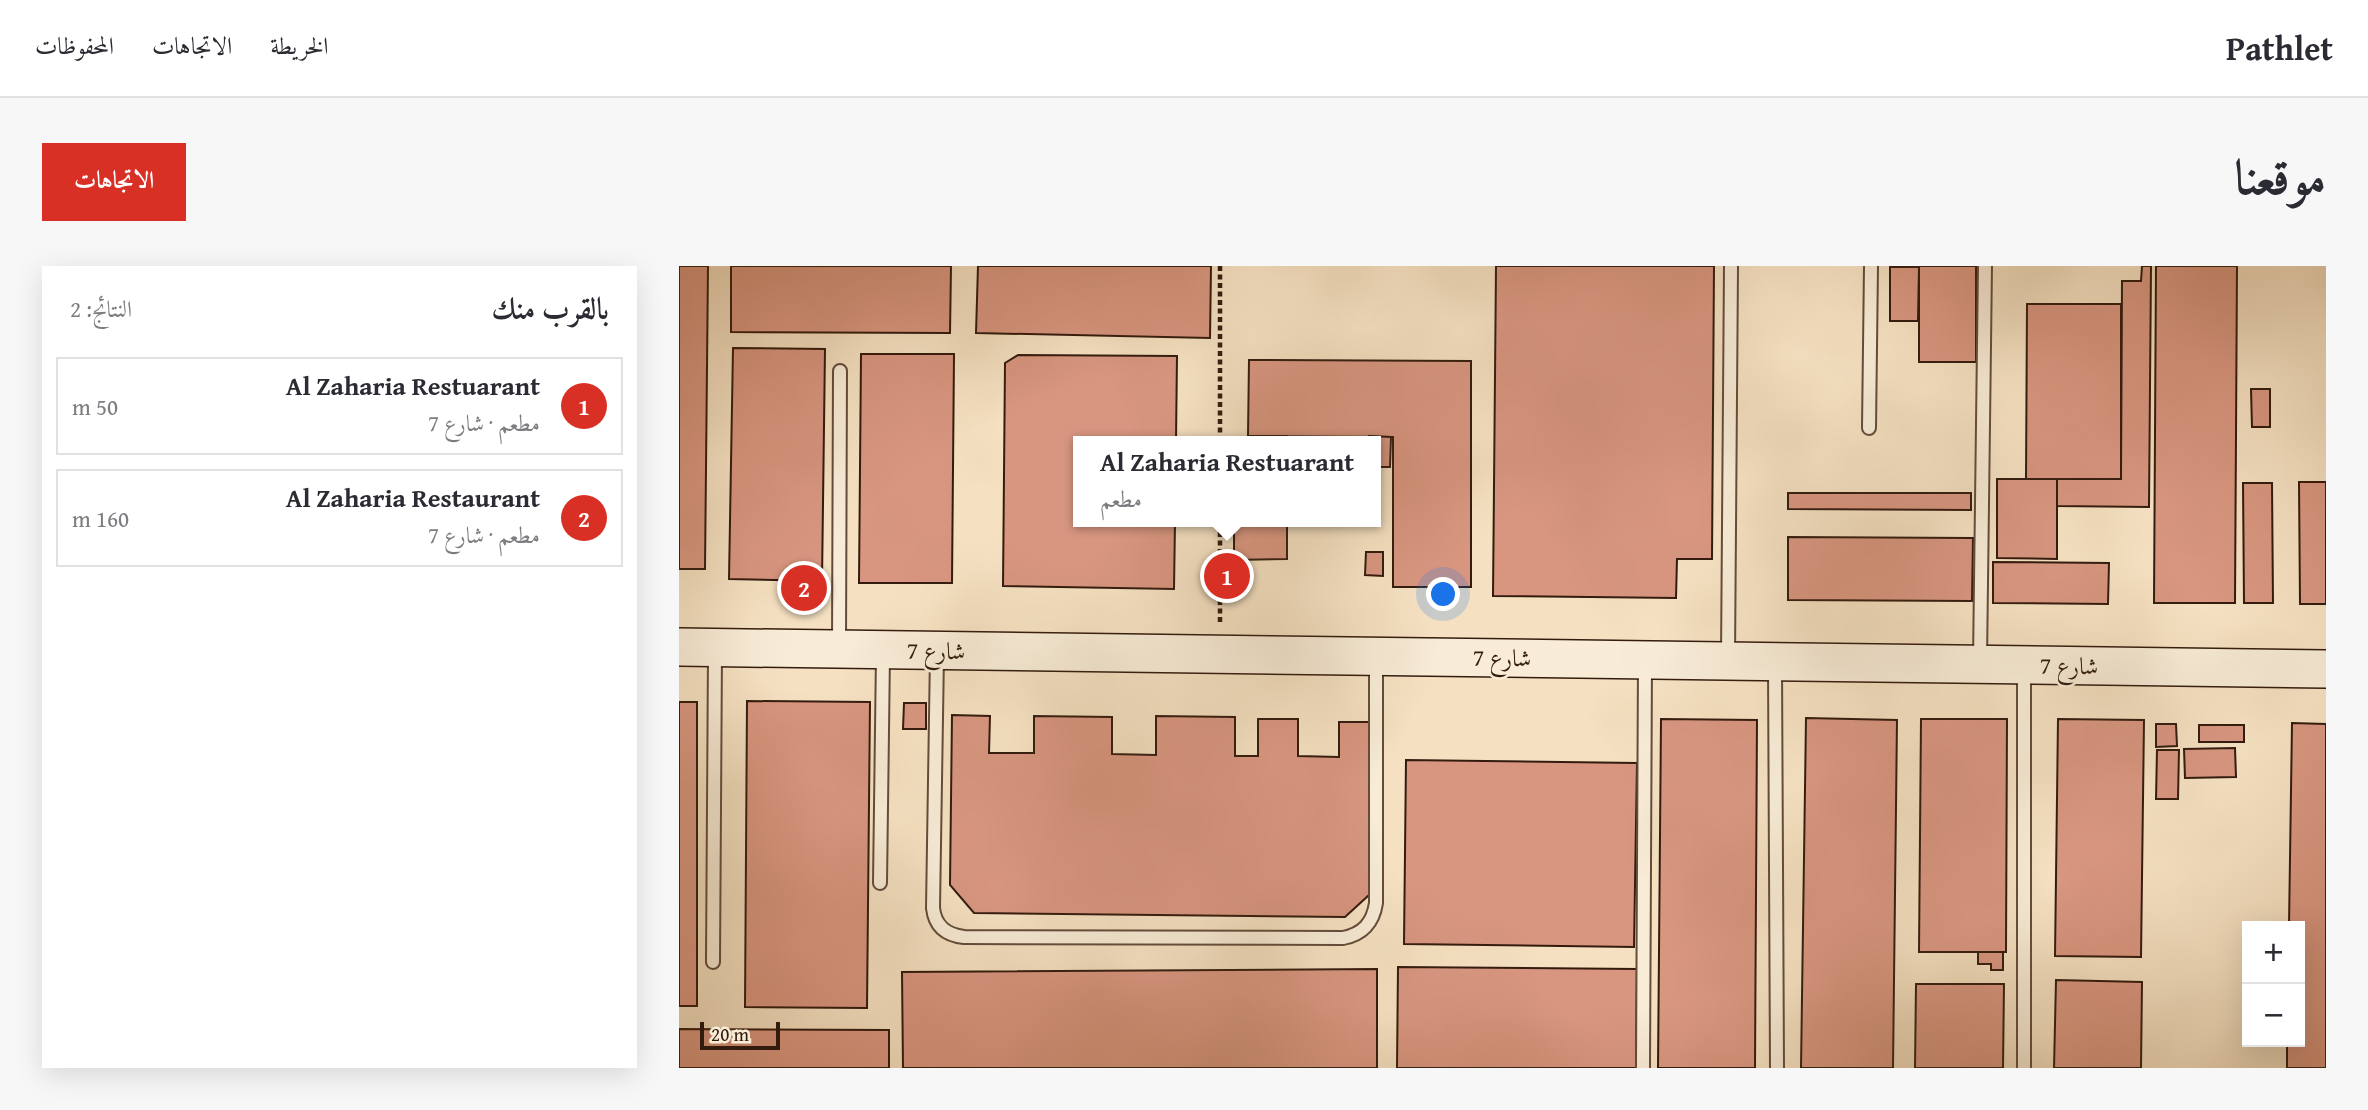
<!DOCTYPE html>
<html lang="ar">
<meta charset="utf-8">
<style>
body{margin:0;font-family:"Gentium Book Plus",Amiri,serif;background:#f7f7f7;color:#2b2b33;direction:rtl}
.controls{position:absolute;right:21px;bottom:21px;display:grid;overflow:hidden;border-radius:0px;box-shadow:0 7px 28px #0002}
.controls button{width:63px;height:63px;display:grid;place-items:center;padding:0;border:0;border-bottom:2px solid #e1e1e2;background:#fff;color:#2b2b33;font:35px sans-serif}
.scale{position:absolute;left:21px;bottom:18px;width:80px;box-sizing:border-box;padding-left:7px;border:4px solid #331b0e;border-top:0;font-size:19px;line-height:24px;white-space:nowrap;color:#331b0e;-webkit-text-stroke:5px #f8ecd7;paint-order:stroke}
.you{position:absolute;left:765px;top:329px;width:24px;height:24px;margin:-18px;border:5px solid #fff;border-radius:50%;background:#1a73e8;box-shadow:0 0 0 10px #1a73e833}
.badge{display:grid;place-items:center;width:46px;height:46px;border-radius:50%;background:#d93025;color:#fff;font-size:23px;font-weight:700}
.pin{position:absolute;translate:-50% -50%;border:4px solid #fff;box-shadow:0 2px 7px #0006}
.popup{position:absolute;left:394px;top:170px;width:308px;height:91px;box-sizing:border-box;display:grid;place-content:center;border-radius:0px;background:#fff;filter:drop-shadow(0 2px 5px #0005);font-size:23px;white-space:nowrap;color:#7c7c81}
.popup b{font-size:26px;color:#2b2b33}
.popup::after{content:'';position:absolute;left:50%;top:100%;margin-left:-14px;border:14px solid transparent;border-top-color:#fff}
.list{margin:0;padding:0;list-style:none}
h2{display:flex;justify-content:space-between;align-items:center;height:91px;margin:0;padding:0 28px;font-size:30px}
h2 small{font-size:23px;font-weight:400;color:#7c7c81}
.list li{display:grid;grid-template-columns:46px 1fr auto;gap:21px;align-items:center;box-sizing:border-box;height:98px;margin:0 14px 14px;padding:0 14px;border:2px solid #e1e1e2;border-radius:0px}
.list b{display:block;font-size:26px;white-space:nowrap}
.list p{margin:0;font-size:23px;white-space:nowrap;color:#7c7c81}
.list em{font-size:23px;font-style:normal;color:#7c7c81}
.map{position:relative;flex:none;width:1647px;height:802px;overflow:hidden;direction:ltr;border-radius:0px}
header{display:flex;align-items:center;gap:42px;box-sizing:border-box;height:98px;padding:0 35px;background:#fff;border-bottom:2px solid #e1e1e2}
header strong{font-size:33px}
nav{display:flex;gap:38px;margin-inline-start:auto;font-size:24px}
.intro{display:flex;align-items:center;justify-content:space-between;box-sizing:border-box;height:168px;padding:0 42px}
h1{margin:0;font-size:49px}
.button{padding:18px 32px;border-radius:0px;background:#d93025;color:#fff;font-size:24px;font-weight:700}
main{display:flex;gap:42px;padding:0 42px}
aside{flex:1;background:#fff;border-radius:0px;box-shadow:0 7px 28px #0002}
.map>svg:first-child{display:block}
.building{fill:#d89680;stroke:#331b0e;stroke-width:2}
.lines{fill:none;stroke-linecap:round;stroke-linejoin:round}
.lane-casing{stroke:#644c3b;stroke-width:16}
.secondary-casing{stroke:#331b0e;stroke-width:40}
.path{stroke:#331b0e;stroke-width:4.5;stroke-dasharray:5 3.5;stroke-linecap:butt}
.lane{stroke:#f8ecd7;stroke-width:12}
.secondary{stroke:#f8ecd7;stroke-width:37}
.labels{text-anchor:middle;stroke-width:5;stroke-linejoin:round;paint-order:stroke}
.street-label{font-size:24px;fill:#331b0e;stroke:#f8ecd7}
</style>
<header>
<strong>Pathlet</strong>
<nav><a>الخريطة</a><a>الاتجاهات</a><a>المحفوظات</a></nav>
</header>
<div class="intro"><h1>موقعنا</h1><a class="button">الاتجاهات</a></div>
<main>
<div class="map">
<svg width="1647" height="802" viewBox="0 0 1647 802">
<rect width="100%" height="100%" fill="#f5e1c2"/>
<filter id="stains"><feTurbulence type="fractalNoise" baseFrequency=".00286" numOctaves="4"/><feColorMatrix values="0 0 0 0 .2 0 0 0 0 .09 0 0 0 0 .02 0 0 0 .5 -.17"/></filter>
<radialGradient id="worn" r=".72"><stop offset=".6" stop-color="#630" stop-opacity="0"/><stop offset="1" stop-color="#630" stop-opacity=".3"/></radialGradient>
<g class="building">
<path d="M0 0H29L26 303H0Z"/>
<path d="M52 0H272L271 67 52 66Z"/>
<path d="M299 0H532L531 72 297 67Z"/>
<path d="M817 0H1035L1033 293H998L997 332 814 330Z"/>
<rect x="1240" y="0" width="57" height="96"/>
<path d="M1463 0H1472L1470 241 1378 240V213H1442L1443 15H1462Z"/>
<path d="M1477 0H1558L1556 337H1475Z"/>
<path d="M1211 1H1240L1239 55H1211Z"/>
<path d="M1348 38H1442V213H1347Z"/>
<path d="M54 82 146 83 143 315 50 313Z"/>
<path d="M182 88H275L273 317H180Z"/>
<path d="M339 89 498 90 497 175H399V256H496L495 323 324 320 326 97Z"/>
<path d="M570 94 792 95V321H714V171L569 170Z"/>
<path d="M1572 123H1591V161H1573Z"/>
<rect x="569" y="170" width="39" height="5"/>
<path d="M690 170 712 171 711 201H697V175H690Z"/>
<path d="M1318 213H1378V293L1318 292Z"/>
<path d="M1620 216H1647V338H1621Z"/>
<path d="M1564 217H1593L1594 337H1565Z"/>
<path d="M1109 227H1292V244L1109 243Z"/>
<path d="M555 256H608V293L555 294Z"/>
<path d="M1109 271 1294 272 1293 335 1109 334Z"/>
<path d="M687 286H704V310L686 309Z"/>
<path d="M1314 296 1430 297 1429 338 1314 337Z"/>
<path d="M68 435 191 436 188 742 66 741Z"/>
<rect x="0" y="436" width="18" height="304"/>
<path d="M225 437H247V463H224Z"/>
<path d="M273 449 311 450 310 487H355V450L433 451V488L477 489V450L556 451V490H579V453H619V490L660 491V456H693L690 629 666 651 295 647 271 619Z"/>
<path d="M1127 452 1218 454 1214 802H1122Z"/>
<path d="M982 453 1078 454 1076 802H979Z"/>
<path d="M1242 453H1328L1327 686H1240Z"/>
<path d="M1379 453 1465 454 1462 691 1376 690Z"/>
<path d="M1613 457 1647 458V802H1608V776H1621V660H1610Z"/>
<path d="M1477 458H1497L1498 480 1477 481Z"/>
<rect x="1520" y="459" width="45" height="17"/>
<path d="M1556 482 1557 511 1506 512 1505 483Z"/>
<path d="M1478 484H1500L1499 533H1477Z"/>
<path d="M727 494 958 497 955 681 725 678Z"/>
<path d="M1299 686H1324V704H1312V698H1299Z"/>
<path d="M719 701 958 703 957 802H718Z"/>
<path d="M698 703V802H224L223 706Z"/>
<path d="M1377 714 1463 716 1462 802H1375Z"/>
<path d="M1237 718H1325L1324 802H1236Z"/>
<path d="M0 763 210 764V802H0Z"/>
</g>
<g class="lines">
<g class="lane-casing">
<g id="lane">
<path d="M1190 162 1192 0"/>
<path d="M160 380 161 105"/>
<path d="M258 388 254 642C256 660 267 669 285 671L664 672C684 668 694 657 697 637V394"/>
<path d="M1049 392 1052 0"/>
<path d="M1301 395 1306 0"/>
<path d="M1096 400 1098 802"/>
<path d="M201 617 204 388"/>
<path d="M34 696 36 385"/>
<path d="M964 802 966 396"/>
<path d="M1345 802V403"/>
</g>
</g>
<g class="secondary-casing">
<path id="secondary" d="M0 381 1647 403"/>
</g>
<g class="path">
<path d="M541 175V0"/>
<path d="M541 356V256"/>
</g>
<use href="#lane" class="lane"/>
<use href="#secondary" class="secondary"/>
</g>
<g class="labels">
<g class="street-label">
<text transform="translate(257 385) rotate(1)" y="8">شارع 7</text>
<text transform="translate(823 392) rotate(1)" y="8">شارع 7</text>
<text transform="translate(1390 400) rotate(1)" y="8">شارع 7</text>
</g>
</g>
<rect width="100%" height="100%" filter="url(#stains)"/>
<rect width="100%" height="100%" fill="url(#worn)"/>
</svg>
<div class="controls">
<button>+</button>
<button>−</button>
</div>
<div class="scale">20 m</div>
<div class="you"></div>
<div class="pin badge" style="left:548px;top:310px">1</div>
<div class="popup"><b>Al Zaharia Restuarant</b>مطعم</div>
<div class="pin badge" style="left:125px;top:322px">2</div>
</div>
<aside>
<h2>بالقرب منك<small>النتائج: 2</small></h2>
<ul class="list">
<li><span class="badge">1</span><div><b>Al Zaharia Restuarant</b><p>مطعم · شارع 7</p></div><em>50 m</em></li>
<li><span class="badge">2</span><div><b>Al Zaharia Restaurant</b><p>مطعم · شارع 7</p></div><em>160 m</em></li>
</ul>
</aside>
</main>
